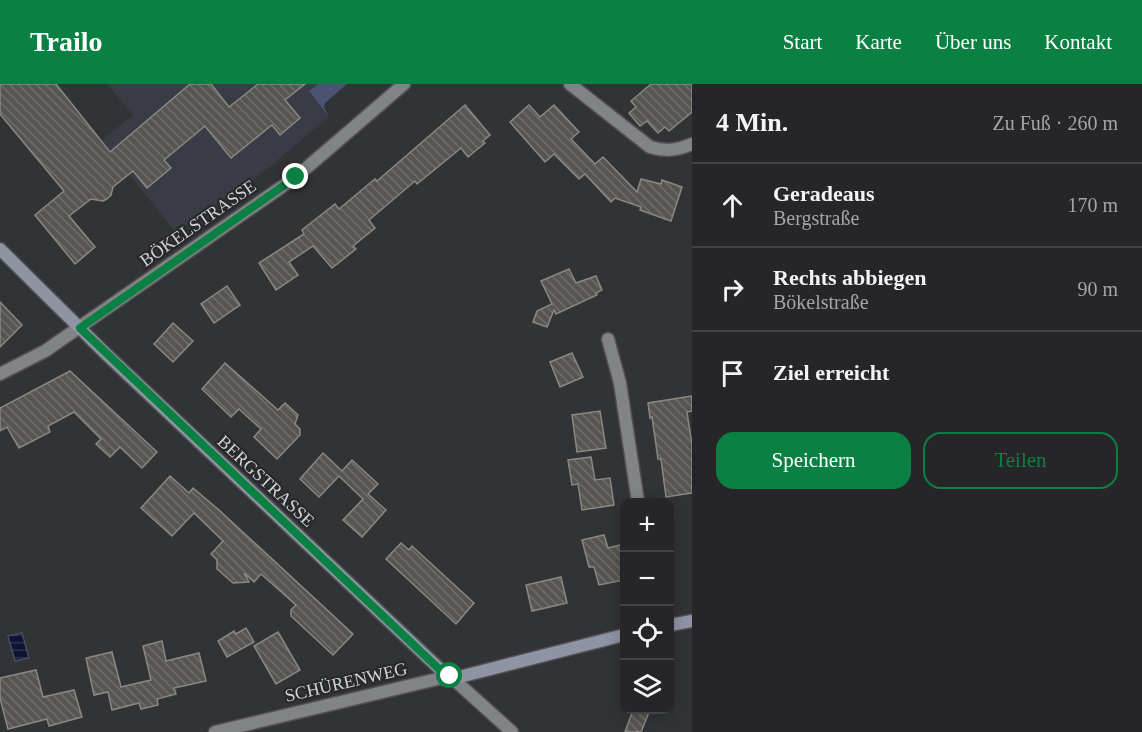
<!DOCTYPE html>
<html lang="de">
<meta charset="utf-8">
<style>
body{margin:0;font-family:Georgia,serif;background:#2e2e30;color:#f1f3f6}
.controls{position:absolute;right:18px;bottom:18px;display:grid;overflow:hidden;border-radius:12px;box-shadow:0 3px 15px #0003}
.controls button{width:54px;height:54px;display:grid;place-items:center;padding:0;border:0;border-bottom:2px solid #424345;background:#262628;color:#f1f3f6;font:30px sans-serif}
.stop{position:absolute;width:18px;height:18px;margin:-14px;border:4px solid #0b8043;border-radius:50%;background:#fff}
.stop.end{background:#0b8043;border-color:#fff;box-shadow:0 2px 6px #0008}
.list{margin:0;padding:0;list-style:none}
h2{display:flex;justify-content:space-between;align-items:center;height:78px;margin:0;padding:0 24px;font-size:26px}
h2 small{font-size:20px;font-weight:400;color:#a4a5a8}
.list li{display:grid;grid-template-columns:39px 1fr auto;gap:18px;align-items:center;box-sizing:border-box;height:84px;padding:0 24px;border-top:2px solid #424345}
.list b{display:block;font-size:22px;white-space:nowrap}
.list p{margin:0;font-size:20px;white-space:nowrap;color:#a4a5a8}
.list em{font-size:20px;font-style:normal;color:#a4a5a8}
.actions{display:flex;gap:12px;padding:18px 24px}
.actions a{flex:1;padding:14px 0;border:2px solid #0b8043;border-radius:18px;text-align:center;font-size:21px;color:#0b8043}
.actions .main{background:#0b8043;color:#fff}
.icon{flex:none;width:33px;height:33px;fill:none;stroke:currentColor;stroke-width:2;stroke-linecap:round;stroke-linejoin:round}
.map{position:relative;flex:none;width:692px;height:648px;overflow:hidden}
header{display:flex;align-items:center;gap:36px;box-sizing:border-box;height:84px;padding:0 30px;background:#0b8043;color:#fff}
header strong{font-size:28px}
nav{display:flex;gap:33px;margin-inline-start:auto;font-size:21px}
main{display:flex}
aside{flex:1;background:#262628}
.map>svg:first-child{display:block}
.built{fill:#393c44}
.park{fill:#4a5372}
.water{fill:url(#water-rules);stroke:#484d63;stroke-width:1.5}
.building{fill:url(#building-back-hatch);stroke:#8a8885;stroke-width:1.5}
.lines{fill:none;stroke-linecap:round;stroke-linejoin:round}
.minor-casing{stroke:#515154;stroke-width:15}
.tertiary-casing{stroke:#515154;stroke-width:15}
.secondary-casing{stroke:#515154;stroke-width:15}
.minor{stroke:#818386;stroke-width:12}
.tertiary{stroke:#818386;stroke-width:12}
.secondary{stroke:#8e94a4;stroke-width:12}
.route{stroke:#0b8043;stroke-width:8}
.labels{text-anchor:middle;stroke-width:4.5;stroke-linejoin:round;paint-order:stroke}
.street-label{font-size:18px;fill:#d1d2d3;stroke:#28292b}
</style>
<header>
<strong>Trailo</strong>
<nav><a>Start</a><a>Karte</a><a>Über uns</a><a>Kontakt</a></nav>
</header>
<main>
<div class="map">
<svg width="692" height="648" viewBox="0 0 692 648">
<defs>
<pattern id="water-rules" width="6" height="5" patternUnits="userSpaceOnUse" patternTransform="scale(1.5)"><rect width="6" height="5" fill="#0d1433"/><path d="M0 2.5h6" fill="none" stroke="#2f3550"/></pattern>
<pattern id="building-back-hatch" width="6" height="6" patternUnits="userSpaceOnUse" patternTransform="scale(1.5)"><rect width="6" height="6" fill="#575552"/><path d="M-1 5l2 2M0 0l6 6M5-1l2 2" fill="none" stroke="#6e6d6a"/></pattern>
</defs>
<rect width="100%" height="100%" fill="#323335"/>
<path class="built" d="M107 0H318L319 1 309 8 329 33 255 95 176 149 102 56 133 31Z"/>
<path class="park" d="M318 0H347L325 19 324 23 329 33 309 7Z"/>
<path class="water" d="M22 549 29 574 15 577 8 552Z"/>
<g class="building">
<path d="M0 0H56L110 68 190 0H211L229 23 258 0H305L285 16 300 34 280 51 272 41 231 74 205 42 164 76 171 84 147 104 133 87 113 103 111 111 107 115 103 117 91 115 69 132 95 163 75 180 35 131 64 107 0 30Z"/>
<path d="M651 0H692V28L669 47 665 43 658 49 647 37 640 42 629 29 636 23 631 17Z"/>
<path d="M465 21 490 51 483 57 485 59 468 73 461 64 417 100 415 97 369 136 375 144 353 162 356 165 332 184 313 162 289 178 298 191 276 206 259 179 304 150 302 146 335 120 339 125 375 95 377 97Z"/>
<path d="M529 21 540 33 554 21 579 48 571 55 595 80 603 73 637 108 641 95 661 100 662 96 682 103 671 137 640 126 641 123 615 114 611 118 585 90 579 95 554 70 545 78 510 38Z"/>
<path d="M569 185 576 199 596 192 602 206 596 209 597 211 556 230 554 226 547 243 533 238 537 227 552 220 541 197Z"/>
<path d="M227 202 240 221 214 239 201 220Z"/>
<path d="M0 218 22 241 0 263Z"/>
<path d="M173 239 193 257 173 278 154 260Z"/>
<path d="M572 269 583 293 560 303 550 278Z"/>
<path d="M225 279 278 326 285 319 298 331 295 340 300 345V351L277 375 254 353 261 345 239 325 231 333 202 305Z"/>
<path d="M70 287 157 368 142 384 120 363 110 373 96 360 101 355 74 328 48 342 50 348 19 364 7 343 0 347V324Z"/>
<path d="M692 312V327L687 328 692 361V409L666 413 661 375H658L652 333 650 334 648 319Z"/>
<path d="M600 327 606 364 577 368 572 331Z"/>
<path d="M323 369 342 387 352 376 378 400 368 410 386 426 362 453 343 436 363 415 339 392 319 413 300 395Z"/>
<path d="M591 373 595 396 610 394 614 421 582 426 578 400 572 401 568 376Z"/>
<path d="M170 392 189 409 193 404 219 426 353 550 333 571 291 532V526L296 521 261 490 254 498 244 489 249 498 233 499 217 485V476L211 470 223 457 194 429 172 452 141 424Z"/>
<path d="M604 451 608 464 620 461 624 479V496L599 501 594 483H589L582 456Z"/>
<path d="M401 459 409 466 412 462 474 519 456 540 386 475Z"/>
<path d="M561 493 567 519 532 527 526 501Z"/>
<path d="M246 544 254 558 227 573 218 557 234 547 236 550Z"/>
<path d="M278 548 300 586 276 600 254 562Z"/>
<path d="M162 557 166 577 199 569 206 597 174 604 176 610 157 615 158 621 141 625 139 619 112 626 108 608 94 611 86 574 112 568 121 603 151 596 143 562Z"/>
<path d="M36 586 43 613 74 606 82 633 49 642 47 635 8 645 0 614V594Z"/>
<path d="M633 626H650L641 648H625Z"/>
</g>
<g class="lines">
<g class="minor-casing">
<g id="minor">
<path d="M570 0 650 63C666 68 677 66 692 60"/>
<path d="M608 255 620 299 638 418"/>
<path d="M0 290 45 267 296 93 404 0"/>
<path d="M215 648 450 592"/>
</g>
</g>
<g class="tertiary-casing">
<path id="tertiary" d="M450 592 512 648"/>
</g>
<g class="secondary-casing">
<g id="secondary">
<path d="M0 165 105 269 444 589 459 593 467 591 624 551"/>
<path d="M670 541 692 537"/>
</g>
</g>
<use href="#minor" class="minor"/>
<use href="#tertiary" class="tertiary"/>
<use href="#secondary" class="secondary"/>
</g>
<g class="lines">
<path class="route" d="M296 93 80 244 439 585 450 592"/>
</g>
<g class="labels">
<g class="street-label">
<text transform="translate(198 139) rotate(-35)" y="6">BÖKELSTRASSE</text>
<text transform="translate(266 397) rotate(43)" y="6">BERGSTRASSE</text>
<text transform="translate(346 598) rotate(-13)" y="6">SCHÜRENWEG</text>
</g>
</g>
</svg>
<div class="controls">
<button>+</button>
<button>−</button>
<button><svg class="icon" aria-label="locate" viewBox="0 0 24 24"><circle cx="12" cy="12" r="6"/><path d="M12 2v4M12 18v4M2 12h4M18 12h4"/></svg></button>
<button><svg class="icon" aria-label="layers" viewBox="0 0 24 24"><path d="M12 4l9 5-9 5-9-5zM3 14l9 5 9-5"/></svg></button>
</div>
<div class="stop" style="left:450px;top:592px"></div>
<div class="stop end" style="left:296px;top:93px"></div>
</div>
<aside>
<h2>4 Min.<small>Zu Fuß · 260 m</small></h2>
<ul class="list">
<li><svg class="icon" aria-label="ahead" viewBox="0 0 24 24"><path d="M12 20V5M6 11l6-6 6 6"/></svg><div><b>Geradeaus</b><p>Bergstraße</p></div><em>170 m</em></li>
<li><svg class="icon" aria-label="right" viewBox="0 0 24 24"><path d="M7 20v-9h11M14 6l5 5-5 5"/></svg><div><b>Rechts abbiegen</b><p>Bökelstraße</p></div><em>90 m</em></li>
<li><svg class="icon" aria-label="arrive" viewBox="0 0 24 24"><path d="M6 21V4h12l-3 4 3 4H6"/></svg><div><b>Ziel erreicht</b></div></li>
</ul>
<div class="actions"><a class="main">Speichern</a><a>Teilen</a></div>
</aside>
</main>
